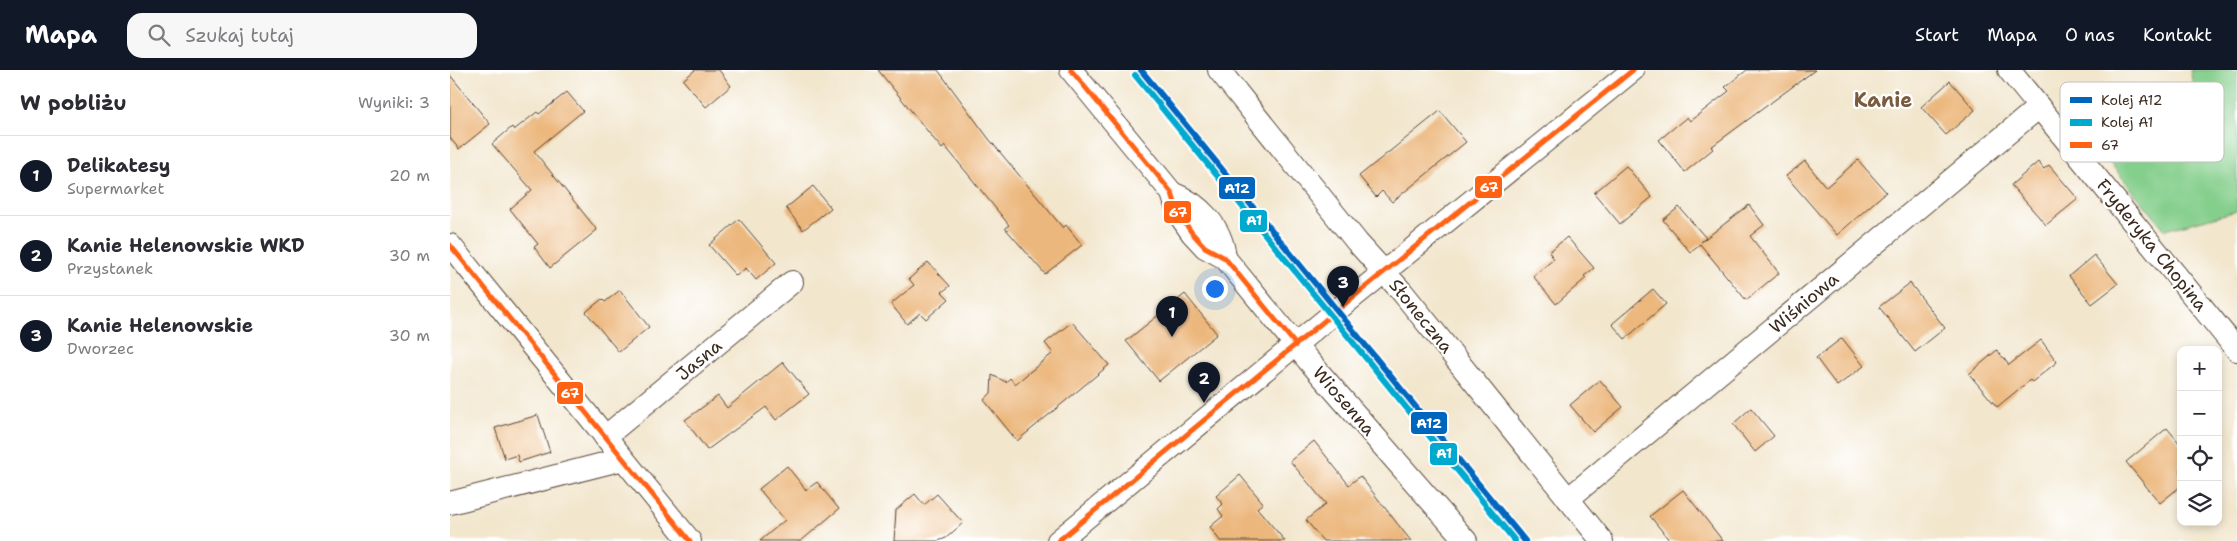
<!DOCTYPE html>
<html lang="pl">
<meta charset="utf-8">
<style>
body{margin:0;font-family:"Shantell Sans",sans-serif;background:#f7f7f7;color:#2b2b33}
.controls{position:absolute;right:15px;bottom:15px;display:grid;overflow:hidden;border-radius:10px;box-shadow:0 2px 8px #0003}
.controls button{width:45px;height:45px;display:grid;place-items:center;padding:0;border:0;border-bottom:1px solid #e1e1e2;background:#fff;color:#2b2b33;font:25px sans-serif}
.you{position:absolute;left:764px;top:218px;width:18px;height:18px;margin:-12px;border:4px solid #fff;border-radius:50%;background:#1a73e8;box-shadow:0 0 0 8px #1a73e833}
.badge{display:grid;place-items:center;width:32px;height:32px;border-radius:50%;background:#111827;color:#fff;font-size:16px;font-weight:700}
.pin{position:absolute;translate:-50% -41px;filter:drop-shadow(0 1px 2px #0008)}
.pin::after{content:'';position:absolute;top:26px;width:18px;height:15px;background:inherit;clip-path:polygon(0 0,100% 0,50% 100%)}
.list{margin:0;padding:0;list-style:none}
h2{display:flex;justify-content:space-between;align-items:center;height:65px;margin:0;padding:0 20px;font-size:21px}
h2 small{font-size:16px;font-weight:400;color:#7c7c81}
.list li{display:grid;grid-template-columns:32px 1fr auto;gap:15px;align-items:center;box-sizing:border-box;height:80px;padding:0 20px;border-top:1px solid #e1e1e2}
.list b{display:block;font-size:19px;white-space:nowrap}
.list p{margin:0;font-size:16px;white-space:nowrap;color:#7c7c81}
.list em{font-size:16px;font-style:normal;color:#7c7c81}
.icon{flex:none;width:28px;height:28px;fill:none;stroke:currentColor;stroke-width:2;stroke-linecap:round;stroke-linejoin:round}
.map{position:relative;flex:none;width:1787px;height:471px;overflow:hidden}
header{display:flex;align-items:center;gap:30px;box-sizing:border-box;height:70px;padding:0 25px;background:#111827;color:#fff}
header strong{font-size:24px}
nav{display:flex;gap:28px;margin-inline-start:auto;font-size:18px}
.search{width:350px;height:45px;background:#f7f7f7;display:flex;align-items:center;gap:12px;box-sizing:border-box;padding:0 18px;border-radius:15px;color:#7c7c81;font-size:19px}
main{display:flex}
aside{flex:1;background:#fff}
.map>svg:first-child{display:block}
.green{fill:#85cf8c;stroke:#607c55}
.building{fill:#ecb77d}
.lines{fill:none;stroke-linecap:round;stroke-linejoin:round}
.street-casing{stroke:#564638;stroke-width:24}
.street{stroke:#fff;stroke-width:22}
.bus-1-casing{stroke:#fff;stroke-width:9}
.bus-1{stroke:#ff6213;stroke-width:5}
.rail-1-casing{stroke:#fff;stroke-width:10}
.rail-2-casing{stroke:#fff;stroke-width:10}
.rail-1{stroke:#0065bd;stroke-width:6}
.rail-2{stroke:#00a9ce;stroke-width:6}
.labels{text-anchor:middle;stroke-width:4.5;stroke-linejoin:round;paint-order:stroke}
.street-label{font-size:18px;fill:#3b2a1e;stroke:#fff}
.quarter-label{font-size:20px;font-weight:bold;fill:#795b3f;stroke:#fff}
.key{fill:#fff;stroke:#c4bfbc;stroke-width:1}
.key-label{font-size:14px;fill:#3b2a1e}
.line-badge{stroke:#fff;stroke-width:2}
.badge-label{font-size:14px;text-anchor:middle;font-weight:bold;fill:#fff}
</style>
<header>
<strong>Mapa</strong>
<div class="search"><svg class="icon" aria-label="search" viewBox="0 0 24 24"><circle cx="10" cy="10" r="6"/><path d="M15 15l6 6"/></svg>Szukaj tutaj</div>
<nav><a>Start</a><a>Mapa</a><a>O nas</a><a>Kontakt</a></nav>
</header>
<main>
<aside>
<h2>W pobliżu<small>Wyniki: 3</small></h2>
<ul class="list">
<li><span class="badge">1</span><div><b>Delikatesy</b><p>Supermarket</p></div><em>20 m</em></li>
<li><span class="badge">2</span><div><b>Kanie Helenowskie WKD</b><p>Przystanek</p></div><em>30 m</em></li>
<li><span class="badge">3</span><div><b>Kanie Helenowskie</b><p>Dworzec</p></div><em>30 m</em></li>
</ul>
</aside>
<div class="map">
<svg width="1787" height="471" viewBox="0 0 1787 471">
<rect width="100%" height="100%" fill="#fff"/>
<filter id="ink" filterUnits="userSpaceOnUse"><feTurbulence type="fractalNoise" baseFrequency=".02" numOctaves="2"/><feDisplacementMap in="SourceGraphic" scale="10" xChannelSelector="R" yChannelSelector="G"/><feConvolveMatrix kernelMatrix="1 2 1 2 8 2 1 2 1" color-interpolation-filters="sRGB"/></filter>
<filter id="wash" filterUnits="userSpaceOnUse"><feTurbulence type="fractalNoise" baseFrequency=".0096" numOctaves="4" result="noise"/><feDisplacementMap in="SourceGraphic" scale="20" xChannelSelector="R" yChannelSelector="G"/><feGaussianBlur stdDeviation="1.12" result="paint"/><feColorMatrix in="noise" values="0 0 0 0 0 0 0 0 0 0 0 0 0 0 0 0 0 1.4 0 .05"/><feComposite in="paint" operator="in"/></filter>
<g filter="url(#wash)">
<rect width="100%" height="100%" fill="#f2e6cd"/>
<path class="green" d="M1740 0H1787V141L1715 160 1638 66 1747 34Z"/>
<g id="blocks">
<g class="building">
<path d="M245 0H269L281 16 256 37 233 10Z"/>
<path d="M428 0H488L539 69 613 158 616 155 632 175 595 204 555 158 559 155 517 103 495 76 492 79Z"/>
<path d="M1297 0H1365L1261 77 1263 79 1235 102 1209 70 1237 47 1240 51 1279 21 1275 17Z"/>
<path d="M0 5 40 54 9 79 0 68Z"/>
<path d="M1500 11 1525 40 1496 65 1471 37Z"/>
<path d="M117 22 133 41 84 81 147 160 100 198 84 177 88 174 60 139 82 120 42 74 62 57 64 60 87 42 89 44Z"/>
<path d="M990 41 1016 72 942 132 932 121 926 127 909 106Z"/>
<path d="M1408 90 1436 122 1387 165 1336 106 1355 91 1376 117Z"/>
<path d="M1588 92 1594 99 1599 95 1628 129 1596 155 1561 115Z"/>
<path d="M1176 96 1202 127 1170 154 1144 123Z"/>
<path d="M363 116 381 138 353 160 336 138Z"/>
<path d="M1299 135 1314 155 1300 166 1329 203 1296 230 1250 174 1240 182 1213 150 1229 137 1256 168 1251 172Z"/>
<path d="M289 149 326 193 306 210 296 198 286 206 259 175Z"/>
<path d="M1117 167 1144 198 1134 206 1136 208 1106 234 1083 206 1104 189 1099 182Z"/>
<path d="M1644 185 1668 214 1642 234 1619 206Z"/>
<path d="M478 192 500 216 492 222 499 229 476 249 470 243 457 254 441 234 464 215 459 209Z"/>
<path d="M1460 213 1495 258 1465 282 1429 237Z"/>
<path d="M1203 219 1216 234 1175 269 1162 254Z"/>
<path d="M170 220 199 257 169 282 136 242 152 229 155 232Z"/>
<path d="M735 224 767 264 709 311 676 271Z"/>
<path d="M622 252 659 295 567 371 534 330 541 323 542 305 556 312 560 308 565 314 603 283 595 273Z"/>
<path d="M1392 268 1414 296 1387 316 1366 288Z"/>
<path d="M1591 270 1607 292 1582 312 1580 310 1547 337 1519 304 1547 280 1559 295Z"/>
<path d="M333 292 359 324 326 350 316 337 257 380 235 350 268 326 277 338Z"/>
<path d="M1150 310 1173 337 1143 362 1120 335Z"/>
<path d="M1301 338 1324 366 1305 382 1283 354Z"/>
<path d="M88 345 100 382 69 392 67 385 55 389 45 358Z"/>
<path d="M1717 358 1731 375V416L1710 433 1676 392Z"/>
<path d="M864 371 899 415 910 406 961 471H873L856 450 876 434 840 391Z"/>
<path d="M337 396 356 420 367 412 389 439 351 471H310L335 450 309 419Z"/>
<path d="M790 405 813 433 807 438 835 471H770L760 457 773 446 768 439 773 434 766 426Z"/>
<path d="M1233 420 1273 471H1220L1200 446Z"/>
<path d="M465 424 474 435 487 424 513 453 496 468 488 471H444L446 440Z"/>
</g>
</g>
</g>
<g filter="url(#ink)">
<use href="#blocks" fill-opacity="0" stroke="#564638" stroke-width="1"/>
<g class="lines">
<g class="street-casing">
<g id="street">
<path d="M621 0 722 123 728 143 742 163 755 177 775 188 858 290 1016 471"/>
<path d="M769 0 907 172 953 223 1152 471"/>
<path d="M1559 0 1787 280"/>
<path d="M722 123C750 134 772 157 775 188"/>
<path d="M0 175 240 471"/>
<path d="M155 367 342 212"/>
<path d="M1118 429 1589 37"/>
<path d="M0 433 173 389"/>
<path d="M608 471 897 232 1183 0"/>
</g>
</g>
<use href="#street" class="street"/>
<g class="bus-1-casing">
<g id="bus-1">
<path d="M621 0 722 123 728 143 742 163 755 177 775 188 846 275"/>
<path d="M0 175 240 471"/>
<path d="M608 471 897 232 1183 0"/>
</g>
</g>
<use href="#bus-1" class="bus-1"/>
<g class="rail-1-casing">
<path id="rail-1" d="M691 0 1075 471"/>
</g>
<g class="rail-2-casing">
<path id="rail-2" d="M685 5 1065 471"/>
</g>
<use href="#rail-1" class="rail-1"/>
<use href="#rail-2" class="rail-2"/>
</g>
</g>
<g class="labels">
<g class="street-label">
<text transform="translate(1702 175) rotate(51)" y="6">Fryderyka Chopina</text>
<text transform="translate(1354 233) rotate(-40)" y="6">Wiśniowa</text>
<text transform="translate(971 246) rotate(51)" y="6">Słoneczna</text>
<text transform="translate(249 290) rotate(-40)" y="6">Jasna</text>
<text transform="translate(894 331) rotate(49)" y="6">Wiosenna</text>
</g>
<g class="quarter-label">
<text x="1433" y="37">Kanie</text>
</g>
</g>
<rect x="1610" y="12" width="164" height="80" rx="8" class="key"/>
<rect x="1620" y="27" width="22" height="6" fill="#0065bd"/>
<rect x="1620" y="49" width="22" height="7" fill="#00a9ce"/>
<rect x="1620" y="72" width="22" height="6" fill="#ff6213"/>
<g class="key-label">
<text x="1651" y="35">Kolej A12</text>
<text x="1651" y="57">Kolej A1</text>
<text x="1651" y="80">67</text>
</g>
<g class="line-badge">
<rect x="1024" y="105" width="29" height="24" rx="5" fill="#ff6213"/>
<rect x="768" y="106" width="38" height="24" rx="5" fill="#0065bd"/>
<rect x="713" y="130" width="29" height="24" rx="5" fill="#ff6213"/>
<rect x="789" y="139" width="29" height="24" rx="5" fill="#00a9ce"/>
<rect x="106" y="311" width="28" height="24" rx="5" fill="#ff6213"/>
<rect x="960" y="341" width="38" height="24" rx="5" fill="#0065bd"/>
<rect x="979" y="372" width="29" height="24" rx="5" fill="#00a9ce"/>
</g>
<g class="badge-label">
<text x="1039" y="122">67</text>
<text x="787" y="123">A12</text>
<text x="728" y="147">67</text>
<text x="804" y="155">A1</text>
<text x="120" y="328">67</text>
<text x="979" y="358">A12</text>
<text x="994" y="388">A1</text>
</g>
</svg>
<div class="controls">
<button>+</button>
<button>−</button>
<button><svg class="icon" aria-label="locate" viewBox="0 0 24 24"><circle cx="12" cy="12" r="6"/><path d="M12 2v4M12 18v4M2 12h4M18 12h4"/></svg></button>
<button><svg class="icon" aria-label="layers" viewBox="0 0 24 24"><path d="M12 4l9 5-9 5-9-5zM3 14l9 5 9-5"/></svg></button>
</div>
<div class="you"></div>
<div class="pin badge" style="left:722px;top:267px">1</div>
<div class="pin badge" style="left:754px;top:333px">2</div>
<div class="pin badge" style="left:893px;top:237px">3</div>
</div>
</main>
